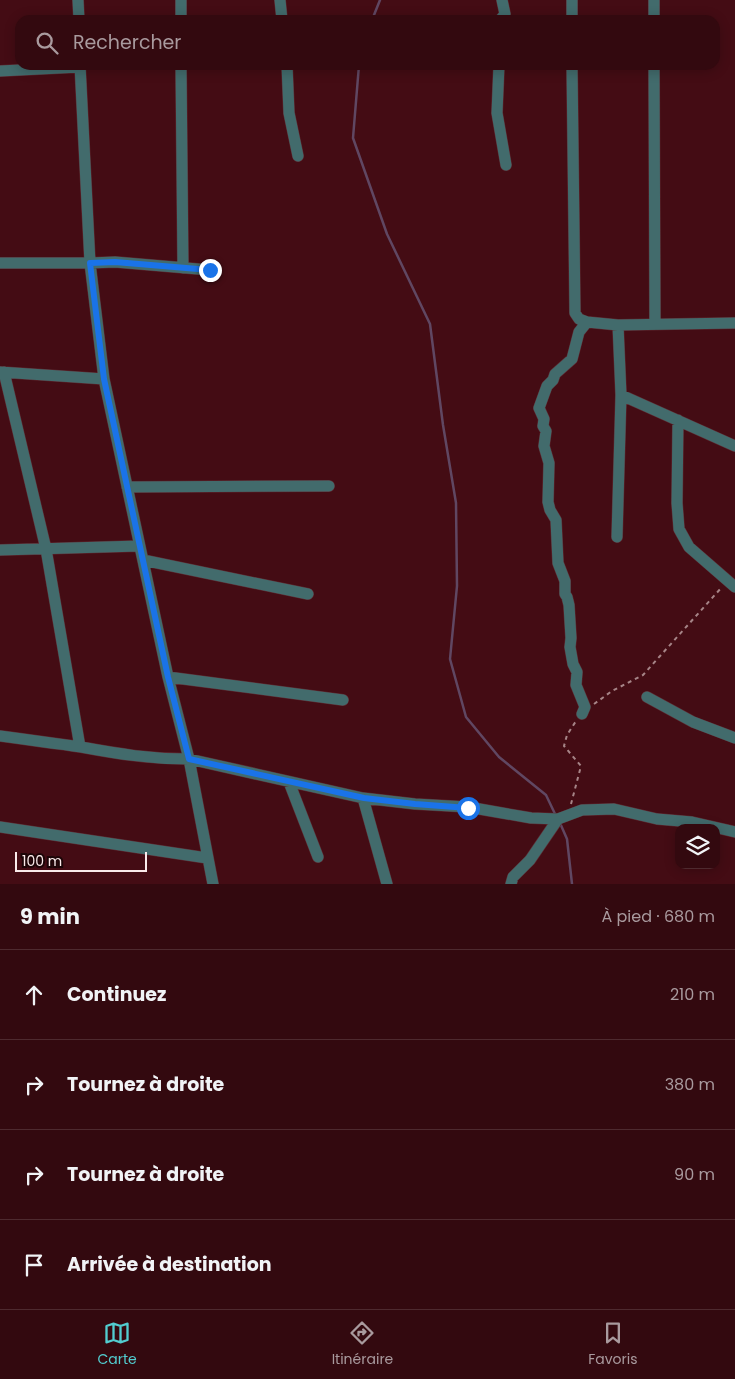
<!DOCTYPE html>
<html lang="fr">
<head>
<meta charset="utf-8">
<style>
  :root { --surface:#33090f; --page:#3e171d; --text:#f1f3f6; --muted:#a99a9e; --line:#4e2a2f; --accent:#52cdd0 }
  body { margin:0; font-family:Poppins,sans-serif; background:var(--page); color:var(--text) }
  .controls { position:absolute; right:15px; bottom:15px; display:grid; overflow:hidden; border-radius:10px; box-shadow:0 2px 12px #0003 }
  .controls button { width:45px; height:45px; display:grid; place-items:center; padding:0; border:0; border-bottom:1px solid var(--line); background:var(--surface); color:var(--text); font:25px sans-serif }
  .scale { position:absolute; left:15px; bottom:12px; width:132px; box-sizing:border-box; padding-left:5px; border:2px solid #fbebeb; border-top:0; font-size:14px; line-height:18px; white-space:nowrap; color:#fbebeb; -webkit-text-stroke:4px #1c0507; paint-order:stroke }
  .stop { position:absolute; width:15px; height:15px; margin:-11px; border:4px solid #1a73e8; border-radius:50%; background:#fff }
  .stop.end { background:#1a73e8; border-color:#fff; box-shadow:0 1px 5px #0008 }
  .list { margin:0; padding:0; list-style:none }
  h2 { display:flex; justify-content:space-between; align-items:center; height:65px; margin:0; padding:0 20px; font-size:21px }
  h2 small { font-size:16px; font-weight:400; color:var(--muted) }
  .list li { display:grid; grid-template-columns:32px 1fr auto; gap:15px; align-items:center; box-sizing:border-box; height:90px; padding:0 20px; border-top:1px solid var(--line) }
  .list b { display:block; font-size:19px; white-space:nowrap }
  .list em { font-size:16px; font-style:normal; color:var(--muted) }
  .icon { flex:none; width:28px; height:28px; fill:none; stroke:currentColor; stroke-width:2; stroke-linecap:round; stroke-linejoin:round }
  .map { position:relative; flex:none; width:735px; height:884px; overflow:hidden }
  .search { position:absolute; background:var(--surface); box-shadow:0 2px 12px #0003; left:15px; right:15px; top:15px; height:55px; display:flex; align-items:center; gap:12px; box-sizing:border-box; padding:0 18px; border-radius:15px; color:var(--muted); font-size:19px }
  .sheet { height:425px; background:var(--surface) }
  nav { display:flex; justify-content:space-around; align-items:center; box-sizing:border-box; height:70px; border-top:1px solid var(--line); background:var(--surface); font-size:14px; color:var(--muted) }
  nav a { display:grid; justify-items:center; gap:2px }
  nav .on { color:var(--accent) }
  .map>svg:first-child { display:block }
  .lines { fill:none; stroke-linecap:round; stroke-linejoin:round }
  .stream { stroke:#604762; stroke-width:2.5 }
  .minor-casing { stroke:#5e2b32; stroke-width:12 }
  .path { stroke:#a68487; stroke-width:2; stroke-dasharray:4 4; stroke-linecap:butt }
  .minor { stroke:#426b6c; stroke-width:11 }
  .route { stroke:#1a73e8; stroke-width:6 }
</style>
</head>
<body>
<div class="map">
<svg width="735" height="884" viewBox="0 0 735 884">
  <rect width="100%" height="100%" fill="#440c14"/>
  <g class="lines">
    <path class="stream" d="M 372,20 L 380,0
      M 359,65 L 353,138 L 387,234 L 430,324 L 443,425 L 456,503 L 457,586 L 450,659 L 466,717 L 499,757 L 546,795 L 556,816
      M 560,823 L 567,839 L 572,884"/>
    <g class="minor-casing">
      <path id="minor" d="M 78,0 L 79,20
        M 181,0 L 181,20
        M 280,0 L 282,20
        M 572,0 L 572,20
        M 654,0 L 654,20
        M 500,20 L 505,14 L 502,0
        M 80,65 L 90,263 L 104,379 L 168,677 L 189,759 L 213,884
        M 181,65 L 183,268
        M 287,65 L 289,113 L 298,156
        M 499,65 L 497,113 L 506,165
        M 572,65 L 575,313 L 579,319 L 587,322 L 618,325 L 735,323
        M 654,65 L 655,324
        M 0,71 L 80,67
        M 0,263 L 90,263 L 115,262 L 210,270
        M 0,372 L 104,379
        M 4,372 L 46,549 L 80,747
        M 621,395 L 735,446
        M 678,420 L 677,503 L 679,529 L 689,547 L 735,587
        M 127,487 L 329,486
        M 617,537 L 621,395 L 618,325
        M 0,550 L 139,546
        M 143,560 L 308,594
        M 168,677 L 343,700
        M 647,697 L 693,722 L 735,738
        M 582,714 L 585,707 L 576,685 L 577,672 L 573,664 L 570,647 L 571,638 L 569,605 L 567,597 L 565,594 L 565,581 L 558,563 L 556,520 L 550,510 L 548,502 L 549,463 L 544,446 L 546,431 L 543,426 L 544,419 L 539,408 L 547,386 L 553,380 L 555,374 L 572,359 L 579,332 L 587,322
        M 0,736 C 27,740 54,743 81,747 C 119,754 150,759 189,759 L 363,798 L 415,804 L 468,807 L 531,818 L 558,819 L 582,810 L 614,809 L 657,819 L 692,822 L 735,832
        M 289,782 L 318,857
        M 363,798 L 387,884
        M 0,827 L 207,858
        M 511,884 L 513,877 L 530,860 L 558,819"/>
    </g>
    <path class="path" d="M 594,704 L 612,691 L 643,675 L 722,587
      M 571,804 L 581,766 L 564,746 L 567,735 L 576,721"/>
    <use href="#minor" class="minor"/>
  </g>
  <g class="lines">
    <path class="route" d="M 210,270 L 115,262 L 90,263 L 104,379 L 168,677 L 189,759 L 364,798 L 415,804 L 468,808"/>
  </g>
</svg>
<div class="controls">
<button><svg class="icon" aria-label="layers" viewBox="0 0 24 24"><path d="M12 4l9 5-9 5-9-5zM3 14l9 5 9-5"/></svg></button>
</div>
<div class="scale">100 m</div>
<div class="stop" style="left:468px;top:808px"></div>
<div class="stop end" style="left:210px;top:270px"></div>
<div class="search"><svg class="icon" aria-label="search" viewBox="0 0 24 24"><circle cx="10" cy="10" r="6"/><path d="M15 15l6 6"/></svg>Rechercher</div>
</div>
<section class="sheet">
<h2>9 min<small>À pied · 680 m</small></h2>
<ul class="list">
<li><svg class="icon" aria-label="ahead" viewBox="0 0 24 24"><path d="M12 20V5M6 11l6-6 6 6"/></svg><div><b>Continuez</b></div><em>210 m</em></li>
<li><svg class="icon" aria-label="right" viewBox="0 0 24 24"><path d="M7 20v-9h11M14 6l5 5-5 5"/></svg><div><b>Tournez à droite</b></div><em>380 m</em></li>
<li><svg class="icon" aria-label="right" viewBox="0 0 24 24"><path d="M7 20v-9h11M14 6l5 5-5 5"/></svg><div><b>Tournez à droite</b></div><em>90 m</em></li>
<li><svg class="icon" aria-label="arrive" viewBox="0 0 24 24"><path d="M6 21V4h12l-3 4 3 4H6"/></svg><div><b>Arrivée à destination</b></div></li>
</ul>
</section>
<nav>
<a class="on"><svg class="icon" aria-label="map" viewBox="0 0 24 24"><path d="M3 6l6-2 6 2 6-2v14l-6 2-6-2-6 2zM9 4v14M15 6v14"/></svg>Carte</a>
<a><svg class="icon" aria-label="directions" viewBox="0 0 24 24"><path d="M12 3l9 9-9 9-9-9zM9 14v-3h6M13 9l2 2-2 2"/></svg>Itinéraire</a>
<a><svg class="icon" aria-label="saved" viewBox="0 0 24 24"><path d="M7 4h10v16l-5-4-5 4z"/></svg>Favoris</a>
</nav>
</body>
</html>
